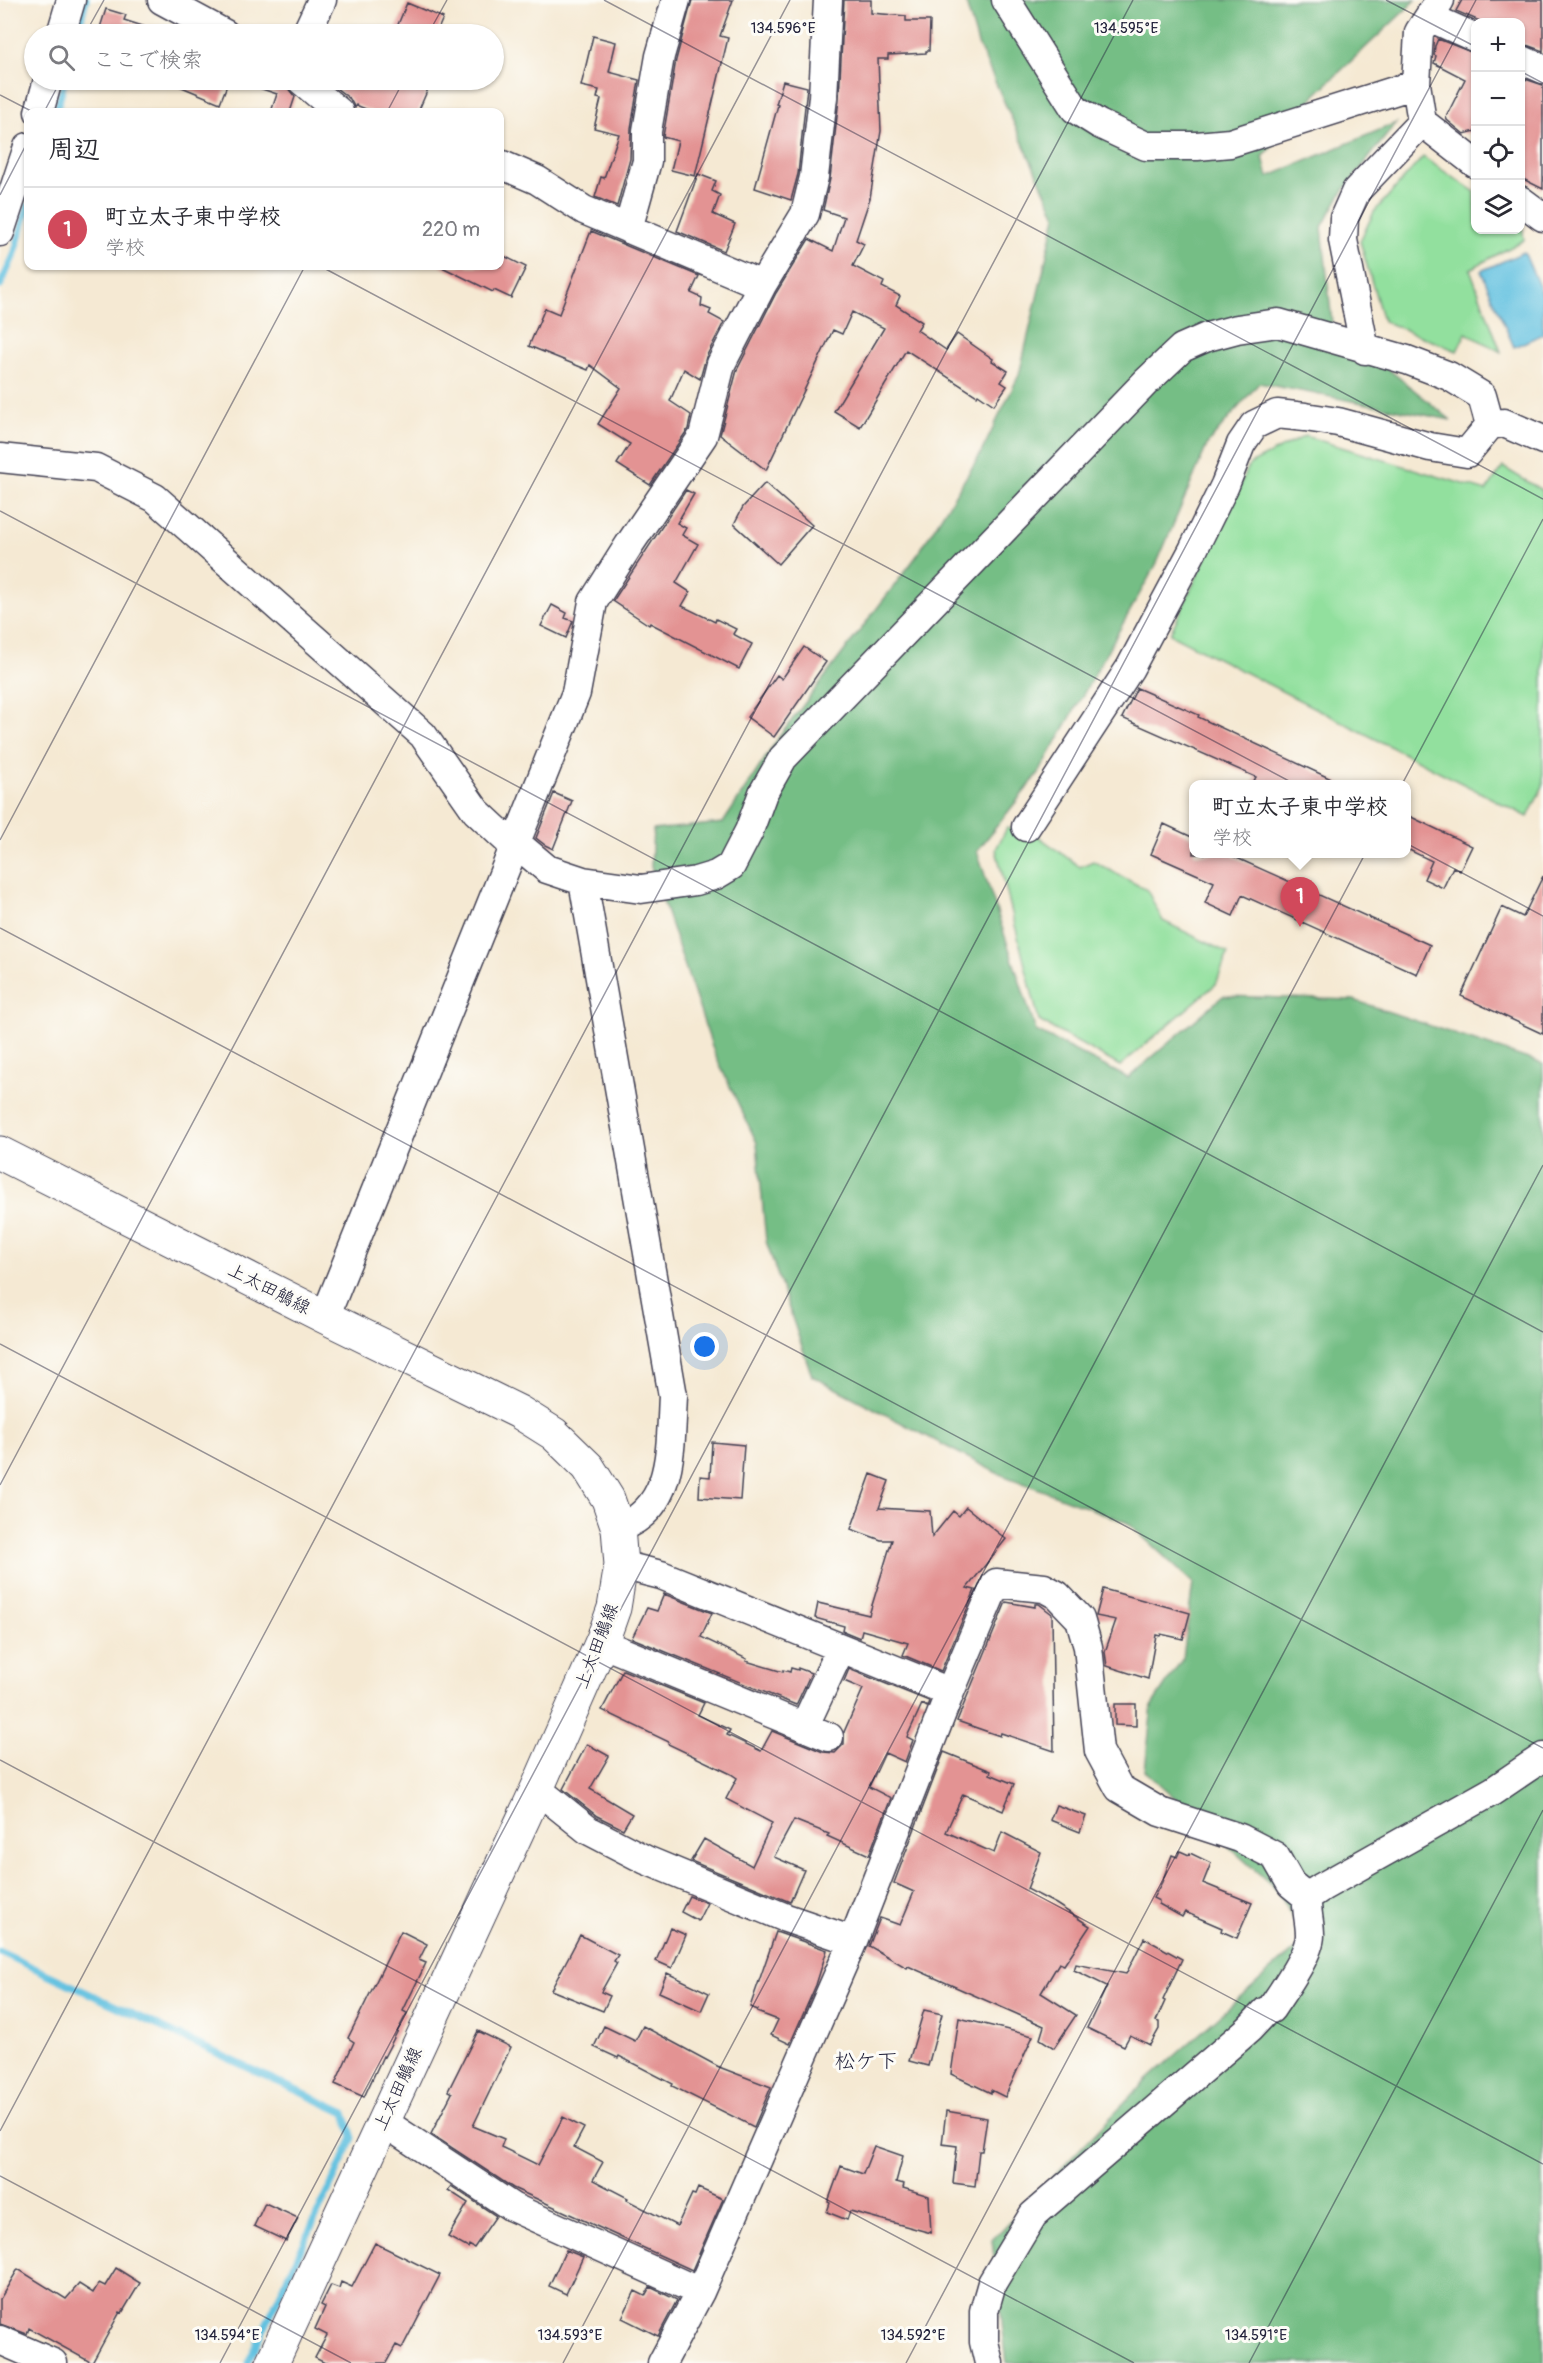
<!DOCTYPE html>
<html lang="ja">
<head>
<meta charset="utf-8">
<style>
  :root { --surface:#fff; --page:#f7f7f7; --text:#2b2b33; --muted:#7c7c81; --line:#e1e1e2; --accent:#d1495b }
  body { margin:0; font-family:Pangolin,"Klee One",sans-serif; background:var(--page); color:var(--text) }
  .controls { position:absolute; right:18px; top:18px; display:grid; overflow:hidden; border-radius:12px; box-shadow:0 2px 4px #0004 }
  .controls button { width:54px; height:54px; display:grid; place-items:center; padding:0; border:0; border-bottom:2px solid var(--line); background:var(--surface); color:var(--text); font:30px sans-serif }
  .you { position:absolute; left:705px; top:1347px; width:21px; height:21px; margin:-15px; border:4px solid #fff; border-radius:50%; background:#1a73e8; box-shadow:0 0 0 9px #1a73e833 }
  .badge { display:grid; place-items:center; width:39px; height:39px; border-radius:50%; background:var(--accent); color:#fff; font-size:20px; font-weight:700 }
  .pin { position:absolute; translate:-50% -50px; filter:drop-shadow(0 2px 3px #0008) }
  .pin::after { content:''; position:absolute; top:32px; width:21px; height:18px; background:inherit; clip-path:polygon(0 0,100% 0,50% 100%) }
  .popup { position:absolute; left:1189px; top:780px; width:222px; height:78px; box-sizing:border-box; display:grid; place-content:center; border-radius:12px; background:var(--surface); filter:drop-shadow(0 2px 4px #0005); font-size:20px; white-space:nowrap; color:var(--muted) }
  .popup b { font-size:22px; color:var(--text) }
  .popup::after { content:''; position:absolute; left:50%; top:100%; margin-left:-12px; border:12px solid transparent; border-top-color:var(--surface) }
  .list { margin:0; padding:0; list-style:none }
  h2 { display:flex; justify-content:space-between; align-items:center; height:78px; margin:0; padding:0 24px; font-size:26px }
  h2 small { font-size:20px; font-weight:400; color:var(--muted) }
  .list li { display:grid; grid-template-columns:39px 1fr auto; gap:18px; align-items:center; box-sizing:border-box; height:84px; padding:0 24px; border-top:2px solid var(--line) }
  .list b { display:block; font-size:22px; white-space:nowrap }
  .list p { margin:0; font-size:20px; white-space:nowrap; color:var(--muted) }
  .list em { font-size:20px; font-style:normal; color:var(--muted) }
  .icon { flex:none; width:33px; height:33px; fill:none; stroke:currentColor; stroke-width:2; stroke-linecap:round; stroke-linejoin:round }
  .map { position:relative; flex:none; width:1543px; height:2363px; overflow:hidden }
  .search { position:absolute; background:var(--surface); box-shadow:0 2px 4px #0004; left:24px; top:24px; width:480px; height:66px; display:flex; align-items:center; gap:15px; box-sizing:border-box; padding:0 21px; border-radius:33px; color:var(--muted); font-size:22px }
  .panel { position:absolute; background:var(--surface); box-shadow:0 2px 4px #0004; left:24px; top:108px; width:480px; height:162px; border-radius:12px }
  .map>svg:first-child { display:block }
  .green { fill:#92e09e; stroke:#5a816c; stroke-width:1.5 }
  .forest { fill:#75be85; stroke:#4c7060; stroke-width:1.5 }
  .water { fill:#62c1e0; stroke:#42728e; stroke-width:1.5 }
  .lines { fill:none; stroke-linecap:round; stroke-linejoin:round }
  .stream { stroke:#62c1e0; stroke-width:7 }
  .building { fill:#e39393 }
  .minor-casing { stroke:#424052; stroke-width:31 }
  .major-casing { stroke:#424052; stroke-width:35 }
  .minor { stroke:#fff; stroke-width:28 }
  .major { stroke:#fff; stroke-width:33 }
  .ticks { fill:none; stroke:#22223b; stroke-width:1.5; stroke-opacity:0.45 }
  .labels { text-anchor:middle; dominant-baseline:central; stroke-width:6; stroke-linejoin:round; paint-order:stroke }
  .street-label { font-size:18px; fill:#22223b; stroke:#fdfcf7 }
  .quarter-label { font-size:21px; fill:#22223b; stroke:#fdfcf7 }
  .ticks-label { font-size:15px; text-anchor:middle; fill:#22223b; stroke:#fdfcf7; stroke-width:6; stroke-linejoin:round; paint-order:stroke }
</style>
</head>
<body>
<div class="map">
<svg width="1543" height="2363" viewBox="0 0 1543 2363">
  <rect width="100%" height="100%" fill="#fdfcf7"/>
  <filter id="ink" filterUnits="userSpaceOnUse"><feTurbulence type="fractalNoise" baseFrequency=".0167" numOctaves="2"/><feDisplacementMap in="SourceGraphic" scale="12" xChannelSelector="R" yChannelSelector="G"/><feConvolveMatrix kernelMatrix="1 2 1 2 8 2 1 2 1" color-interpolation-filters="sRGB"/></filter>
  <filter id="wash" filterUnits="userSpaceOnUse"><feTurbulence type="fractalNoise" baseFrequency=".008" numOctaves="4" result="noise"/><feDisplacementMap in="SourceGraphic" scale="24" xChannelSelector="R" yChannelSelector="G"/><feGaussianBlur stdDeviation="1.35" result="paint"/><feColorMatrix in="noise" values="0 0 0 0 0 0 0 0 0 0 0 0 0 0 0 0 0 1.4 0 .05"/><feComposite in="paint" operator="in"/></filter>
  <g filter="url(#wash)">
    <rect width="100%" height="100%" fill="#f5e9d3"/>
    <path class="green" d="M 1423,157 L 1475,192 L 1476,230 L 1520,230 L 1521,223 L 1522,224 L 1524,240 L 1470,269 L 1501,352 L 1466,333 L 1457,351 L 1383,321 L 1360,241 L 1374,212 Z
      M 1305,436 L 1486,491 L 1503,467 L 1543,491 L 1543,786 L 1528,817 L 1170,634 L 1250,464 Z
      M 1007,828 L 1035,834 L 1080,867 L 1093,861 L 1147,890 L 1163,921 L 1228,953 L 1216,984 L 1120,1066 L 1039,1021 L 996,849 Z"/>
    <path class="forest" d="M 965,0 L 1416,0 L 1314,96 L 1263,157 L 1268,177 L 1396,123 L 1341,194 L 1322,227 L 1332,323 L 1451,420 L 1259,383 L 1208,443 L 1157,563 L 1039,773 L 977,851 L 1036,1031 L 1128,1078 L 1223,996 L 1354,1000 L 1543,1064 L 1543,2363 L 1007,2363 L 992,2240 L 1142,2085 L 1305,1940 L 1276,1889 L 1145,1771 L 1152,1705 L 1183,1658 L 1193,1583 L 1128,1523 L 997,1473 L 812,1376 L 766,1241 L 757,1143 L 715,1055 L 651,866 L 653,830 L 723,823 L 779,737 L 916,557 L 980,455 L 1019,375 L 1056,216 L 978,44 Z"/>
    <path class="water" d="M 1524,252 L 1543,295 L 1543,334 L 1514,347 L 1481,271 Z"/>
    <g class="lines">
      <path class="stream" d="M 77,34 L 86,0
        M 56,112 L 65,80
        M 0,286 L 14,255 L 28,206
        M 0,1952 L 345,2113 L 353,2138 L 248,2363"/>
    </g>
    <g id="blocks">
      <path class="building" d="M 692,0 L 733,0 L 720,36 L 728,38 L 695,176 L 671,170 L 678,141 L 663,137 L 676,60 Z
        M 844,0 L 871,0 L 871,13 L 906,16 L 906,21 L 930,21 L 929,51 L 926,51 L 926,53 L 888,55 L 888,59 L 878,59 L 881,131 L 870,198 L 856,240 L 864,244 L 853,266 L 884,282 L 882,287 L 900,296 L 896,305 L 922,322 L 917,330 L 946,350 L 957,334 L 993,359 L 992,361 L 1008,371 L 1001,382 L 1007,386 L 994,405 L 978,394 L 977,396 L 906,350 L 860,427 L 834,411 L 884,328 L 852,312 L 842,334 L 833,330 L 766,470 L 720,435 L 737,370 L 776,293 L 809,239 L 833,251 L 844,217 L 823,210 L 830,179 L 839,99 Z
        M 1462,0 L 1543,0 L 1543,51 L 1521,43 L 1521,22 L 1482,22 L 1456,11 Z
        M 407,3 L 443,18 L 436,34 L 394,34 Z
        M 106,9 L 126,15 L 124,20 L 158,31 L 157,34 L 98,34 Z
        M 593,36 L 616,42 L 609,72 L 639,80 L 631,128 L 630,159 L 617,206 L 595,197 L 601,177 L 604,178 L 619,134 L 594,128 L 601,99 L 597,98 L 599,90 L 581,86 Z
        M 1438,39 L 1476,54 L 1476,131 L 1464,134 L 1447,120 L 1446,117 L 1465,79 L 1434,63 L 1436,56 L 1434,55 L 1435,46 Z
        M 1525,79 L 1543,85 L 1543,189 L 1521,178 L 1521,89 Z
        M 165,80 L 229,80 L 220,103 Z
        M 244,80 L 285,80 L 286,86 L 295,97 L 290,112 L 271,112 L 277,94 L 244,83 Z
        M 326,80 L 407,80 L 428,89 L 418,112 L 373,112 L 356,105 L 355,108 L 350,99 Z
        M 783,81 L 807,87 L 798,174 L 791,200 L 755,188 L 778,105 L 776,104 Z
        M 698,174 L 716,181 L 712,191 L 720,195 L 713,214 L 735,224 L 724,251 L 677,231 Z
        M 591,231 L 699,276 L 691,293 L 702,298 L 701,306 L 711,310 L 709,314 L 724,322 L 706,357 L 700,379 L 684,369 L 670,401 L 691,415 L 688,429 L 650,485 L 617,464 L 630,444 L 598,424 L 621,388 L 590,365 L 588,370 L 529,346 L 545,308 L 559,314 Z
        M 500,254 L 526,267 L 511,298 L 494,290 L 493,292 L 440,266 L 500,266 Z
        M 765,483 L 812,525 L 778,564 L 734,524 L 743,507 Z
        M 686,490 L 694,494 L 677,523 L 686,528 L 682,535 L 698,544 L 676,583 L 690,592 L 682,606 L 715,622 L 716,619 L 736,629 L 733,634 L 752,644 L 739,669 L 650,623 L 649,625 L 613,601 Z
        M 552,605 L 567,613 L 565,618 L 573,621 L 566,638 L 541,626 Z
        M 804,647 L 826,662 L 774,737 L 747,717 L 777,675 L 782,679 Z
        M 1137,688 L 1199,715 L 1198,717 L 1342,784 L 1252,784 L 1256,777 L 1122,718 Z
        M 554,793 L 572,801 L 553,849 L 545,845 L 536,838 Z
        M 1407,815 L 1472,846 L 1460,871 L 1453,867 L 1443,888 L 1424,879 L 1432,861 L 1407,849 Z
        M 1164,824 L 1194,838 L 1194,854 L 1228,854 L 1430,945 L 1417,974 L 1242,895 L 1233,916 L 1205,903 L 1214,882 L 1151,854 Z
        M 1543,876 L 1543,1034 L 1461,996 L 1502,907 L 1523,917 Z
        M 712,1442 L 744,1445 L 740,1500 L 699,1497 L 700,1476 L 710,1477 Z
        M 871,1474 L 889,1481 L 879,1508 L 930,1511 L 932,1537 L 953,1511 L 959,1516 L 966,1507 L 1006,1539 L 967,1588 L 975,1590 L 941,1671 L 903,1655 L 908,1643 L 862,1630 L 860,1638 L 843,1631 L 844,1626 L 815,1618 L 818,1603 L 869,1615 L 892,1540 L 881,1540 L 851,1529 Z
        M 1103,1589 L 1190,1613 L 1183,1639 L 1161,1634 L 1160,1636 L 1156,1635 L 1148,1679 L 1107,1666 L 1105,1652 L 1116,1620 L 1096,1616 Z
        M 664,1594 L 712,1613 L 701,1637 L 747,1659 L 746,1661 L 783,1672 L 783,1670 L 790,1672 L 791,1668 L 798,1670 L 798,1668 L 811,1673 L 796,1705 L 632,1638 L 647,1608 L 657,1611 Z
        M 1006,1602 L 1035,1607 L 1035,1604 L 1039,1604 L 1052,1614 L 1054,1751 L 1001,1733 L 1000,1736 L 957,1721 Z
        M 849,1669 L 929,1701 L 927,1707 L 922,1704 L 907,1737 L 913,1740 L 905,1762 L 885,1753 L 869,1787 L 891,1798 L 869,1855 L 827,1836 L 829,1834 L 794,1820 L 774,1857 L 804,1870 L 790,1902 L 691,1861 L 704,1839 L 752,1866 L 772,1823 L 726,1799 L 737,1778 L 731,1774 L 668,1744 L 669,1742 L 602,1710 L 623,1670 L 704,1703 L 698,1715 L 730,1730 L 727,1735 L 761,1751 L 772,1731 L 823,1752 L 835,1753 L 844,1744 L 844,1732 L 863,1689 L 844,1681 Z
        M 1115,1704 L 1136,1704 L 1136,1726 L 1115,1725 Z
        M 587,1744 L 609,1756 L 590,1789 L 632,1814 L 623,1829 L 597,1816 L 563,1789 Z
        M 944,1752 L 991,1771 L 990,1774 L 1014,1784 L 1003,1811 L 963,1794 L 946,1832 L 994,1853 L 1002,1832 L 1041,1852 L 1027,1889 L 1056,1904 L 1090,1926 L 1064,1965 L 1059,1963 L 1041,1993 L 1076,2015 L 1054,2048 L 1040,2039 L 1044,2026 L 908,1966 L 907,1968 L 869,1946 L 880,1918 L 900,1925 L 914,1892 L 894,1883 Z
        M 1056,1805 L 1086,1816 L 1080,1832 L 1050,1820 Z
        M 1180,1851 L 1189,1855 L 1190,1853 L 1211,1863 L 1203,1883 L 1252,1903 L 1237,1938 L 1221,1931 L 1222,1928 L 1185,1912 L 1182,1917 L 1159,1904 L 1159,1901 L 1153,1898 L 1162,1882 L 1172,1855 L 1177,1857 Z
        M 689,1896 L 707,1903 L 698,1921 L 681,1912 Z
        M 670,1928 L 686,1935 L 672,1968 L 656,1961 Z
        M 401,1931 L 427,1944 L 419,1960 L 426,1963 L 403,2011 L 407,2013 L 384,2057 L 383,2056 L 364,2097 L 335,2084 L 354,2042 L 348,2038 Z
        M 776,1932 L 827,1950 L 816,1985 L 790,2044 L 771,2035 L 778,2020 L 757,2012 L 758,2010 L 750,2007 Z
        M 580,1935 L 618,1955 L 614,1961 L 617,1963 L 601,1992 L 610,1996 L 603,2011 L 551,1990 Z
        M 1144,1938 L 1182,1959 L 1163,2000 L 1165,2001 L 1156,2021 L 1159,2022 L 1159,2029 L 1150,2045 L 1130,2035 L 1124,2046 L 1087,2028 L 1107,1986 L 1074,1970 L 1076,1964 L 1126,1974 Z
        M 667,1973 L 709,1993 L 701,2011 L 659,1992 Z
        M 924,2010 L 942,2014 L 928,2066 L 909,2061 Z
        M 959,2018 L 1033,2036 L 1005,2097 L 991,2090 L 991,2093 L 951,2074 Z
        M 604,2026 L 635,2041 L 643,2026 L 719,2067 L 771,2087 L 754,2127 L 672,2086 L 673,2084 L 619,2056 L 618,2058 L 594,2047 Z
        M 478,2031 L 511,2047 L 473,2126 L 504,2139 L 501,2147 L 538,2165 L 563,2117 L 584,2128 L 574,2147 L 603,2162 L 593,2180 L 628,2198 L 627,2200 L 677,2226 L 692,2194 L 695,2195 L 698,2188 L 723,2199 L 692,2270 L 513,2188 L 431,2134 L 452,2093 L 448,2091 Z
        M 946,2111 L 987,2118 L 982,2151 L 979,2151 L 975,2186 L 953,2183 L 957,2146 L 942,2144 Z
        M 874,2146 L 903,2156 L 896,2182 L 904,2184 L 903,2188 L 929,2196 L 931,2233 L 850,2211 L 847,2220 L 827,2212 L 830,2203 L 828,2202 L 841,2166 L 863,2174 Z
        M 451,2186 L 496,2216 L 474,2248 L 469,2245 L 468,2248 L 448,2237 L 468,2203 L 448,2190 Z
        M 265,2203 L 298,2218 L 286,2241 L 254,2226 Z
        M 375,2243 L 440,2275 L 402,2348 L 396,2345 L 386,2363 L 325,2363 L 315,2358 L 327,2335 L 315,2329 L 325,2307 L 321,2305 L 331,2285 L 339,2288 L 341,2282 L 352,2287 Z
        M 566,2250 L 583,2257 L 566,2294 L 549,2286 Z
        M 116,2268 L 140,2283 L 122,2313 L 120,2312 L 92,2363 L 29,2328 L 27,2334 L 0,2324 L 0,2299 L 18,2269 L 66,2299 L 79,2284 L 93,2293 L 99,2283 L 105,2286 Z
        M 650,2287 L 677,2300 L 658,2336 L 622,2318 L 635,2291 L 645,2296 Z"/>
    </g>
  </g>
  <g filter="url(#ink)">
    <use href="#blocks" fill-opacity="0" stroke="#424052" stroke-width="1.5"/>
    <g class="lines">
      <g class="minor-casing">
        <path id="minor" d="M 162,0 L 225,34
          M 1006,0 L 1075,109 L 1099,124 L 1146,146 L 1197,146 L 1230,143 L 1416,84
          M 1440,0 L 1419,32 L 1416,84 L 1422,122 L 1476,164
          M 1429,17 L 1476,38
          M 61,34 L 71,0
          M 306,34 L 322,0
          M 1520,59 L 1543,69
          M 301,80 L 339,112
          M 39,112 L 48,80
          M 500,164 L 537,180 L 584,210 L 762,285
          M 1520,200 L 1543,217
          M 628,229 L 647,161 L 647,131 L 660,56 L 676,0
          M 0,232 L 28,147
          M 1365,350 L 1343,240 L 1344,218 L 1356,191 L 1422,122
          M 1490,425 L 1504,423 L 1543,440
          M 0,458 L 96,468 L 155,498 L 423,735 L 476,811 L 506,839 L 516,843 L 547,869 L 583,881 L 641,889 L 696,881 L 716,875 L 731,866 L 749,831 L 763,793 L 783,758 L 1146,382 L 1182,348 L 1207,337 L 1237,329 L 1278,323 L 1407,360 L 1449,376 L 1482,396 L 1490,425 L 1467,453 L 1430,447 L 1338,422 L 1305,417 L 1277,414 L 1254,425 L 1241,444 L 1225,485 L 1193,550 L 1130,668 L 1026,827
          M 583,881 L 673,1396 C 670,1446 675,1509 618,1528
          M 325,1317 L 576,693 L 593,602 L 629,545 L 703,436 L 721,364 L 762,285 L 805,214 L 814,177 L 823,97 L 828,0
          M 621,1565 L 661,1575 L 950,1692
          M 601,1643 L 829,1737
          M 804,1727 L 841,1648
          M 537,1789 L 588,1830 L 646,1860 L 786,1918 L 853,1941
          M 1307,1897 L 1322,1887 L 1493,1791 L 1543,1757
          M 382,2121 L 512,2207 L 700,2292
          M 0,2340 L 53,2363
          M 662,2363 L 700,2292 L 853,1941 L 950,1692 L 996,1583 L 1044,1588 L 1057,1595 L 1080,1619 L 1088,1647 L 1099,1751 L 1119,1788 L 1160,1812 L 1240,1838 L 1275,1856 L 1291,1884 L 1307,1897
          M 989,2363 L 984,2342 L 984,2311 L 992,2283 L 1033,2215 L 1249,2029 L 1266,2011 L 1271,2009 C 1282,1992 1310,1954 1310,1935 C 1310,1922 1306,1910 1307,1897"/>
      </g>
      <g class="major-casing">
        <path id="major" d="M 0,1153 L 325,1317 L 519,1412 L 554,1434 L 588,1467 L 608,1499 L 618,1528 L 621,1565 L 614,1608 L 603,1639 L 537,1789 L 272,2363"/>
      </g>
      <use href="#minor" class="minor"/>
      <use href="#major" class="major"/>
    </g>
  </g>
  <path class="ticks" d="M 604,0 L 1543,499M 1386,0 L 1476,47M 85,34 L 104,0M 428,34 L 447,0M 1520,71 L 1543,83M 0,95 L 33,112M 44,112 L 61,80M 387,112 L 404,80M 0,195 L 28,141M 320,266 L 1543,916M 0,511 L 1543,1332M 0,840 L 305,266M 0,928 L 1543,1748M 0,1344 L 1543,2164M 0,1485 L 790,0M 0,1760 L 1134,2363M 0,2131 L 1133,0M 0,2176 L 351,2363M 220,2363 L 1476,0M 563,2363 L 1543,519M 906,2363 L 1543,1165M 1249,2363 L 1543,1810"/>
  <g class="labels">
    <g class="street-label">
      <text transform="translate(269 1289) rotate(27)">上太田鵤線</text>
      <text transform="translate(597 1646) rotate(-69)">上太田鵤線</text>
      <text transform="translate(398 2089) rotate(-65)">上太田鵤線</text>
    </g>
    <g class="quarter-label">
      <text x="866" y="2061">松ケ下</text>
    </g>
  </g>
  <g class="ticks-label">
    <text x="783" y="33">134.596°E</text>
    <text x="1126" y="33">134.595°E</text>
    <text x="227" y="2340">134.594°E</text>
    <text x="570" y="2340">134.593°E</text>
    <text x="913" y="2340">134.592°E</text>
    <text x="1256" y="2340">134.591°E</text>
  </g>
</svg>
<div class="controls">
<button>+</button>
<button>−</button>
<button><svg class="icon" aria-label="locate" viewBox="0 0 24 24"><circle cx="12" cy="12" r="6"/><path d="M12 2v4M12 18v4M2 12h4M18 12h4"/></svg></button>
<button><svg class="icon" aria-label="layers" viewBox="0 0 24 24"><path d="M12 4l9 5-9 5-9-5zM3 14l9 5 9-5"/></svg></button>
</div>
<div class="you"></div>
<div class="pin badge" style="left:1300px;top:927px">1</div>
<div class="popup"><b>町立太子東中学校</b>学校</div>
<div class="search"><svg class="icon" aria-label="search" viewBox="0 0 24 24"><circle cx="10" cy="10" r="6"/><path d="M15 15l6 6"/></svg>ここで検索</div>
<section class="panel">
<h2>周辺<small></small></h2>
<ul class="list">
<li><span class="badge">1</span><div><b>町立太子東中学校</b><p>学校</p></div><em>220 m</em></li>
</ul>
</section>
</div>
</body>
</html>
